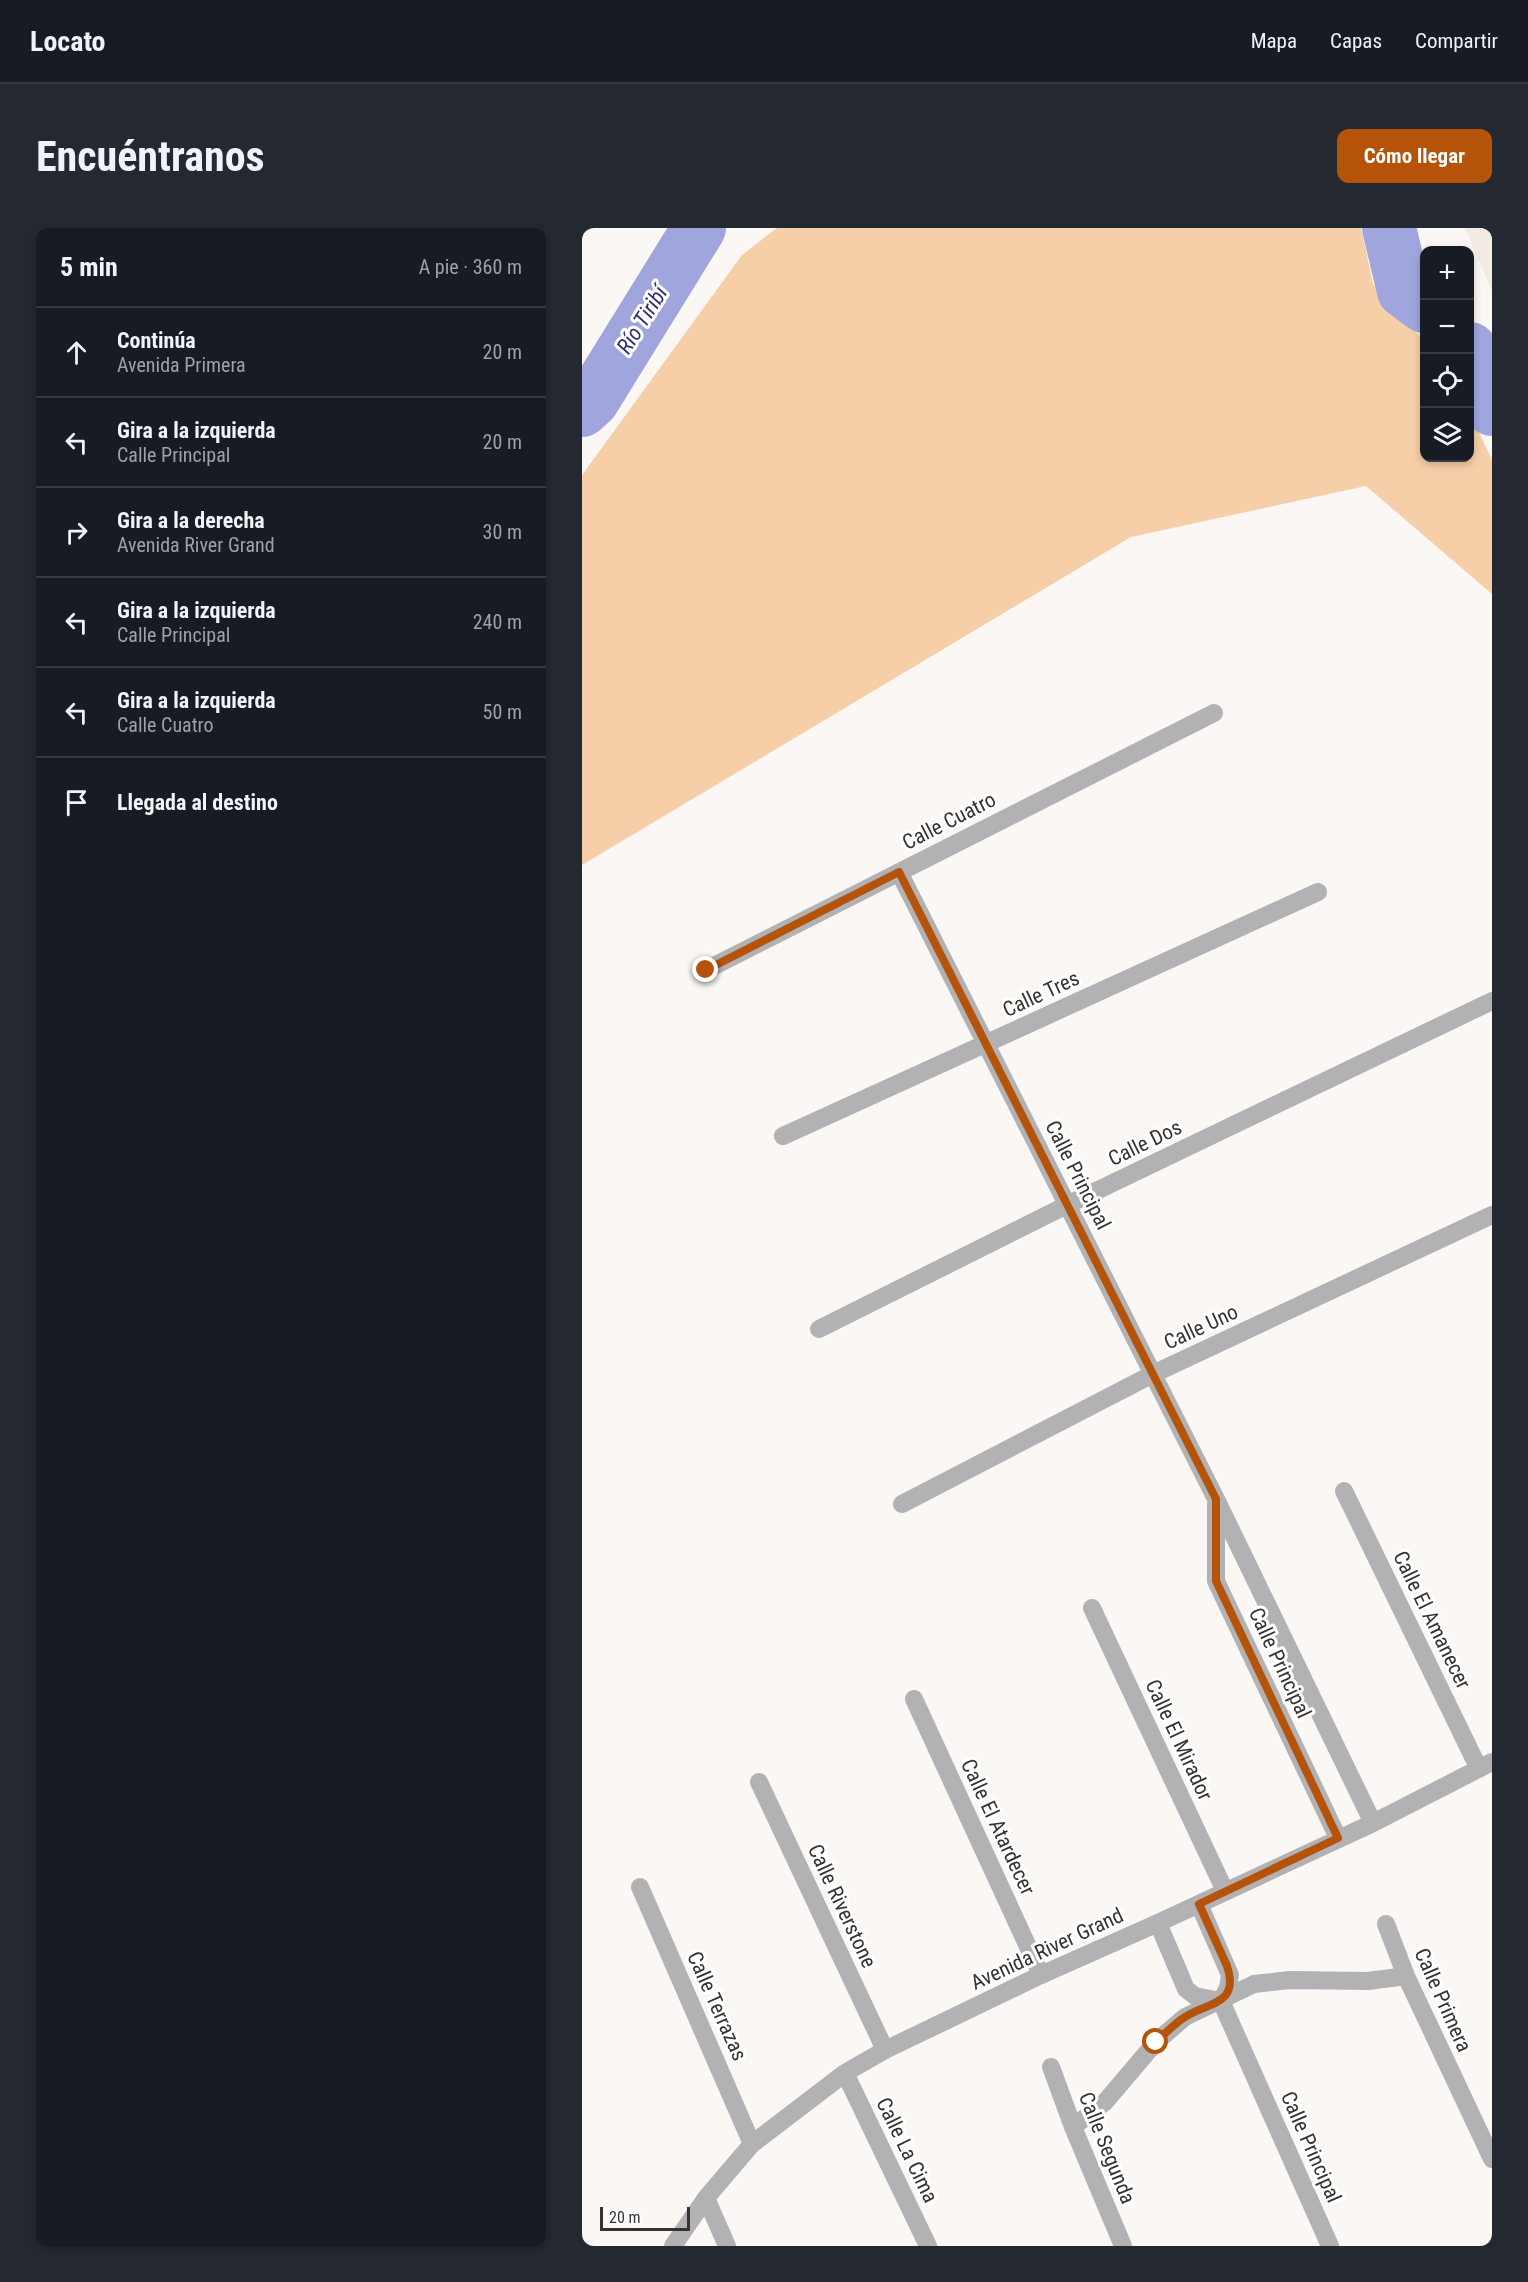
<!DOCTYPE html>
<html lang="es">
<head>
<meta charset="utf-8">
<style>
  :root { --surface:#171b24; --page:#242831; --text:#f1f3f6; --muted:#9ea1a6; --line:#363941; --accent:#b45309 }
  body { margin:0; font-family:"Roboto Condensed",sans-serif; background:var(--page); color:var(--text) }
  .controls { position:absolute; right:18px; top:18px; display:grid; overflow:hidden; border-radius:12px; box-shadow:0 3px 9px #0003 }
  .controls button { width:54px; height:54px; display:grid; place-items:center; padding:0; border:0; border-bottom:2px solid var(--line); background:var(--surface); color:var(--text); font:30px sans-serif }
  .scale { position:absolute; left:18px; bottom:15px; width:90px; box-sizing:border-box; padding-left:6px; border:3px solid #353332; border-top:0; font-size:16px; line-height:21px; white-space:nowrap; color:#353332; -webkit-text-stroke:4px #fff; paint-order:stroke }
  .stop { position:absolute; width:18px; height:18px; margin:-14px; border:4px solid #b45309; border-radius:50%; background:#fff }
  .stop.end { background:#b45309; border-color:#fff; box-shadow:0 2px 6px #0008 }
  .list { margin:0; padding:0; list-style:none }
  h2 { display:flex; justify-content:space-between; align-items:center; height:78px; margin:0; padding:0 24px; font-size:26px }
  h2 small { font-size:20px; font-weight:400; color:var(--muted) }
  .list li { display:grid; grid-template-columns:39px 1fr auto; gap:18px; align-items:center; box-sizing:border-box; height:90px; padding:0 24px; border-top:2px solid var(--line) }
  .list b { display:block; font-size:22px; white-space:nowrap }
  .list p { margin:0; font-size:20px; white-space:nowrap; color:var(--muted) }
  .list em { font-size:20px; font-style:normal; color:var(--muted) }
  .icon { flex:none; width:33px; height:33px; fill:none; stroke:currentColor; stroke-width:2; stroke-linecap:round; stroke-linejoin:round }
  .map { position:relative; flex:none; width:910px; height:2018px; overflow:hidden; border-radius:12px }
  header { display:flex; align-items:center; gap:36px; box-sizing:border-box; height:84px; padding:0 30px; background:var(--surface); border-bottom:2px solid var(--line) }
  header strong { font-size:28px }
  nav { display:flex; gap:33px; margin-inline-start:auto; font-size:21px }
  .intro { display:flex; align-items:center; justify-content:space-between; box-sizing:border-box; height:144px; padding:0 36px }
  h1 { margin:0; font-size:42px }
  .button { padding:15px 27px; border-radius:12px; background:var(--accent); color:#fff; font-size:21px; font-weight:700 }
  main { display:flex; gap:36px; padding:0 36px }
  aside { flex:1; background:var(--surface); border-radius:12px; box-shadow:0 3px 9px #0003 }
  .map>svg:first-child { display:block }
  .built { fill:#f3eae1 }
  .green { fill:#f6cfa8 }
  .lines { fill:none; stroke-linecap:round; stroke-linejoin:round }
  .river { stroke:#a0a5de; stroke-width:54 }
  .minor { stroke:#b2b2b4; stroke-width:18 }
  .route { stroke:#b45309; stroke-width:8 }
  .labels { text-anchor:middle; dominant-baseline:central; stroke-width:6; stroke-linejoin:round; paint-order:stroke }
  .street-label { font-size:21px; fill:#353332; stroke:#fff }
  .water-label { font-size:22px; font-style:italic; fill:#302d70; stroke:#fff }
</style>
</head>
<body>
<header>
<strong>Locato</strong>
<nav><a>Mapa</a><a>Capas</a><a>Compartir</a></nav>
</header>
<div class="intro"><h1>Encuéntranos</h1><a class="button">Cómo llegar</a></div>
<main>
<aside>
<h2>5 min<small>A pie · 360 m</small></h2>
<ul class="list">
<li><svg class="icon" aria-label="ahead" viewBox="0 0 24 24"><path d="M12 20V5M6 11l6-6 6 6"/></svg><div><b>Continúa</b><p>Avenida Primera</p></div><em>20 m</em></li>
<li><svg class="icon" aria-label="left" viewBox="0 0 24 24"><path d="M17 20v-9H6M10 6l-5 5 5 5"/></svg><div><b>Gira a la izquierda</b><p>Calle Principal</p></div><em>20 m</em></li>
<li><svg class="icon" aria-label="right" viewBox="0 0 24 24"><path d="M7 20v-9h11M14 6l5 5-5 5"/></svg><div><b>Gira a la derecha</b><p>Avenida River Grand</p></div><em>30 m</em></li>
<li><svg class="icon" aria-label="left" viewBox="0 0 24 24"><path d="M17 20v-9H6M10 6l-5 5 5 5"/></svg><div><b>Gira a la izquierda</b><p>Calle Principal</p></div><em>240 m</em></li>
<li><svg class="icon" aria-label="left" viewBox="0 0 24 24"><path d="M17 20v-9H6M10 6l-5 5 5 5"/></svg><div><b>Gira a la izquierda</b><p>Calle Cuatro</p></div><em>50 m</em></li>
<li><svg class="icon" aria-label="arrive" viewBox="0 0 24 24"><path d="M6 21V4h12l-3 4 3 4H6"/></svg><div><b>Llegada al destino</b></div></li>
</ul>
</aside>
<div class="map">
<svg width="910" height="2018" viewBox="0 0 910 2018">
  <rect width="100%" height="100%" fill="#faf7f4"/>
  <path class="built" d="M 883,0 L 910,0 L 910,63 Z"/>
  <path class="green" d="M 195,0 L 779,0 L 791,56 L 842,113 L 842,230 L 888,230 L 888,185 L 910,232 L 910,366 L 784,258 L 549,309 L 0,637 L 0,247 L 160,27 Z"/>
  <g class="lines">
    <path class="river" d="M 807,0 L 822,63 L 842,78
      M 888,121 L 910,181
      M 0,182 L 10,173 L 117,0"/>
    <path class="minor" d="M 317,644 L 634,1271 L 791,1595
      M 124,742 L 632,485
      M 201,908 L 736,664
      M 237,1101 L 485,977 L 910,773
      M 762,1263 L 897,1541
      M 320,1276 L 571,1146 L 910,987
      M 634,1276 L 634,1353 L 756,1610
      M 510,1380 L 643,1663
      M 332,1471 L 459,1747
      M 177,1554 L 303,1822
      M 58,1659 L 170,1916
      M 617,1676 L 648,1747 L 646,1760 L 639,1773
      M 576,1695 L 604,1761 L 613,1768 L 639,1773
      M 804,1696 L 824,1748 L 910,1931
      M 639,1773 L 748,2018
      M 469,1839 L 491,1899 L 541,2018
      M 263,1845 L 346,2018
      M 491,1899 L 523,1874 L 574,1814 L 603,1789 L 672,1756 L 708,1752 L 786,1753 L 824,1748
      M 124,1970 L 145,2018
      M 91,2018 L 124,1970 L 170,1916 L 263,1845 L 303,1822 L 459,1747 L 576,1695 L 791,1595 L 910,1534"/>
  </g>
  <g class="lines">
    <path class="route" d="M 124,742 L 317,644 L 634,1271 L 634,1353 L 756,1610 L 617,1676 L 645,1738 C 658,1777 626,1774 603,1789 C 593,1795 583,1806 574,1814"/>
  </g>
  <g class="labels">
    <g class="street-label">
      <text transform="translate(367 593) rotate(-27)">Calle Cuatro</text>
      <text transform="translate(459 766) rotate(-25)">Calle Tres</text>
      <text transform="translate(563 915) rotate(-26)">Calle Dos</text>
      <text transform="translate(496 947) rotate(63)">Calle Principal</text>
      <text transform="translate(619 1099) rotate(-25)">Calle Uno</text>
      <text transform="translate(850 1392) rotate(64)">Calle El Amanecer</text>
      <text transform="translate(698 1435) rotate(65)">Calle Principal</text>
      <text transform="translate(597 1512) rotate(65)">Calle El Mirador</text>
      <text transform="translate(416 1599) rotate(65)">Calle El Atardecer</text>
      <text transform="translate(260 1678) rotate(65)">Calle Riverstone</text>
      <text transform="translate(465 1721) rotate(-25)">Avenida River Grand</text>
      <text transform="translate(861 1772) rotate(66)">Calle Primera</text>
      <text transform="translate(135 1778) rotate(66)">Calle Terrazas</text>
      <text transform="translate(729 1919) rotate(66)">Calle Principal</text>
      <text transform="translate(525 1920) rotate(68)">Calle Segunda</text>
      <text transform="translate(325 1922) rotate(64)">Calle La Cima</text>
    </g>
    <g class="water-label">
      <text transform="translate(60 92) rotate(-58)">Río Tiribí</text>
    </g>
  </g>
</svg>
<div class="controls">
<button>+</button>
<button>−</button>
<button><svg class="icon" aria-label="locate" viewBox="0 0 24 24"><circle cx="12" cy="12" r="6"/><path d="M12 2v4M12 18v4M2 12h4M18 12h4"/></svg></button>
<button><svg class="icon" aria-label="layers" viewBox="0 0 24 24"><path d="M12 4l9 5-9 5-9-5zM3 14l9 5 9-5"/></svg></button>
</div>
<div class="scale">20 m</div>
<div class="stop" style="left:574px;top:1814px"></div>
<div class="stop end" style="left:124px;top:742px"></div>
</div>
</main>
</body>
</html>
